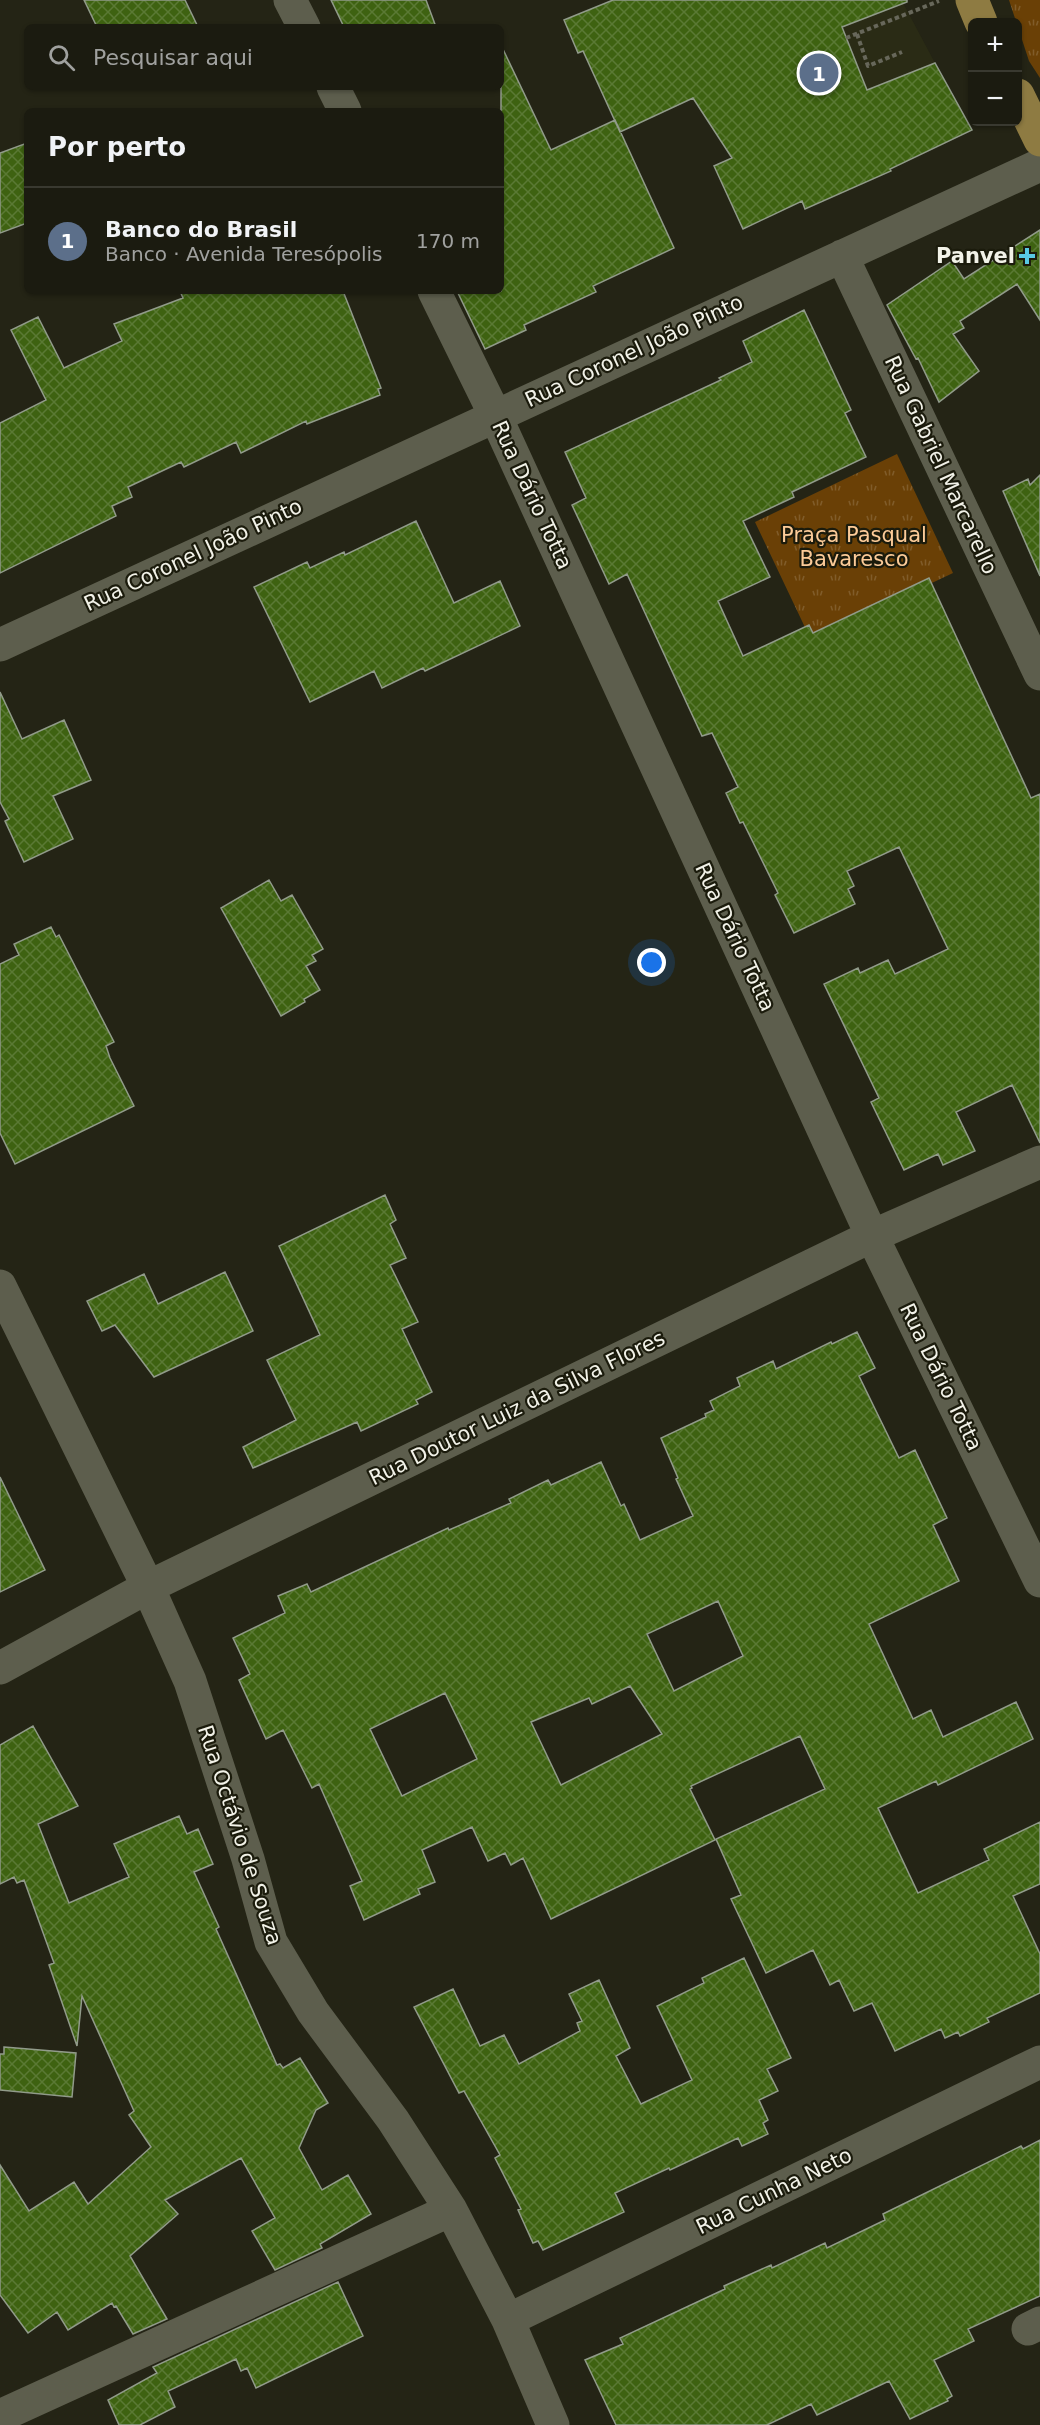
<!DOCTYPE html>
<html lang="pt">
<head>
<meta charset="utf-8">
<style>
  :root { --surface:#1b1b10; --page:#242419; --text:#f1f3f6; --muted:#a0a19f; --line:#393930; --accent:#58c9e3 }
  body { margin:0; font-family:"DejaVu Sans",sans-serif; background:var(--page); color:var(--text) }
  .controls { position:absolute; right:18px; top:18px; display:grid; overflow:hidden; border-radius:9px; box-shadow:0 2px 4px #0004 }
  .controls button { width:54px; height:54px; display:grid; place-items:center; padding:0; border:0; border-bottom:2px solid var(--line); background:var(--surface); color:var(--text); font:30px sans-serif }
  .you { position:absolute; left:652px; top:963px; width:21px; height:21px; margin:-15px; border:4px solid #fff; border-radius:50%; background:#1a73e8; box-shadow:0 0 0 9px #1a73e833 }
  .badge { display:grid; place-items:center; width:39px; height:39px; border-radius:50%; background:var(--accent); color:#fff; font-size:20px; font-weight:700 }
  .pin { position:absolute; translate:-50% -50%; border:3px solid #fff; box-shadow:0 2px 6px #0006 }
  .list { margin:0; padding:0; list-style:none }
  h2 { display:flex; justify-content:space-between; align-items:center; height:78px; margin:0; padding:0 24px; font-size:26px }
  h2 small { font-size:20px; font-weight:400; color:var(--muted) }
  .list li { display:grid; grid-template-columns:39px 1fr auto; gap:18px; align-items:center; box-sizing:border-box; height:108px; padding:0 24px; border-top:2px solid var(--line) }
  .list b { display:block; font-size:22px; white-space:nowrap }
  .list p { margin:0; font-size:20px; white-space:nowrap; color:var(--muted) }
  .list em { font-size:20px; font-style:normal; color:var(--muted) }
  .icon { flex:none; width:33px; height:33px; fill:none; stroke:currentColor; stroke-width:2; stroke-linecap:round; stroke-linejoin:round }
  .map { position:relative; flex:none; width:1040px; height:2425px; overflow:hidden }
  .search { position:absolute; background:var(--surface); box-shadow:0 2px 4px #0004; left:24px; top:24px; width:480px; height:66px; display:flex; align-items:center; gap:15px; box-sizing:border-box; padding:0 21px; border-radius:9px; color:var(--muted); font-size:22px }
  .panel { position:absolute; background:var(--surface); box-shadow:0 2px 4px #0004; left:24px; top:108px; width:480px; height:186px; border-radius:9px }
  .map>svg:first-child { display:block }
  .built { fill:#2a2b15 }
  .grass { fill:url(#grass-tufts) }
  .building { fill:url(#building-cross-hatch); stroke:#919b8a; stroke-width:1.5; fill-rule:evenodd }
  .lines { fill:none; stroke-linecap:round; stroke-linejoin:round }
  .path { stroke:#67675a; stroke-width:4; stroke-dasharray:4.5 3; stroke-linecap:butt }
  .minor { stroke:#5d5e4d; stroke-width:33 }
  .major { stroke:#8e7b42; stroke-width:33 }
  .poi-dot { fill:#58c9e3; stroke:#1b1b0c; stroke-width:2 }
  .labels { text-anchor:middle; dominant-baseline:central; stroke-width:4.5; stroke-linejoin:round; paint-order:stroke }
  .poi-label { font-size:21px; font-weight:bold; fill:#f2f2e8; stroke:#1b1b0c; text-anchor:end }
  .street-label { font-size:21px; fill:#f2f2e8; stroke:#1b1b0c }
  .park-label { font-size:21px; fill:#fccb98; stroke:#1b1b0c }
</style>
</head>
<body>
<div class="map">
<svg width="1040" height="2425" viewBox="0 0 1040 2425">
  <defs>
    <pattern id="grass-tufts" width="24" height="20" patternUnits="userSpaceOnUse" patternTransform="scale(1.5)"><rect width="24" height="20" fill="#6a4006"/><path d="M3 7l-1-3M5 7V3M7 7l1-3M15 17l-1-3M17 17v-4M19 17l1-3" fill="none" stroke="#805c2a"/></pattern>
    <pattern id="building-cross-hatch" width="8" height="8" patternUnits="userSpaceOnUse" patternTransform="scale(1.5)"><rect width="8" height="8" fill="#3e6211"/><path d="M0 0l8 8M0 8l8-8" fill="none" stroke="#5a7934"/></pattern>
  </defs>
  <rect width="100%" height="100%" fill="#242415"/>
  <path class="built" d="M 903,3 L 935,63 L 724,146 L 687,89 Z"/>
  <path class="grass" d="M 1009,0 L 1040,0 L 1040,78 L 1029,61 Z
    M 897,454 L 953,573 L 811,640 L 755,522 Z"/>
  <path class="building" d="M 84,0 L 185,0 L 198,27 L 97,27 Z
    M 331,0 L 426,0 L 436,27 L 344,27 Z
    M 613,0 L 907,0 L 907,2 L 842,27 L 867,90 L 935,63 L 972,130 L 890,169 L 891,171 L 805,209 L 802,201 L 743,229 L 714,166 L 732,158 L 693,98 L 620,132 L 583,51 L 578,53 L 564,20 Z
    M 501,45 L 551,150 L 615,120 L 674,248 L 593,286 L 596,292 L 524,325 L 526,330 L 485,349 L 457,291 L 501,291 Z
    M 27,143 L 27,223 L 0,233 L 0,153 Z
    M 1040,230 L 1040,320 L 1017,284 L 960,321 L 964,328 L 953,334 L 979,371 L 939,402 L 918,358 L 916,359 L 887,305 L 952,261 L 964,279 Z
    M 180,291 L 343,291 L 381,388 L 378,389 L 380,395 L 307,424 L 306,421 L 241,453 L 236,442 L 184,467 L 181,462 L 128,487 L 132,497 L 112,506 L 116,516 L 0,573 L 0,423 L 46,400 L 11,330 L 38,317 L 64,368 L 122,341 L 114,324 L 183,298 Z
    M 804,310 L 851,410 L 845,413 L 866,457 L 792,492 L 794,497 L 743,521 L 770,577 L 718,601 L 743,656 L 809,625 L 813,633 L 929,578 L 1031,798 L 1040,794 L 1040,1143 L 1012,1085 L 956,1112 L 975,1151 L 943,1165 L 938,1154 L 904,1170 L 871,1102 L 879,1098 L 824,984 L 858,968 L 860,973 L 888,960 L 895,974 L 948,949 L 899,847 L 847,871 L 854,886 L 848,889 L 855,904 L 794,933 L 775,895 L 778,893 L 743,822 L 740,823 L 726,793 L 738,787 L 712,733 L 702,736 L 627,574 L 609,584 L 572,505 L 586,498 L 565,452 L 721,380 L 719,378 L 752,362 L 743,341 Z
    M 1040,475 L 1040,576 L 1003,491 L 1028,479 L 1030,485 Z
    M 416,521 L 454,603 L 500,581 L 520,626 L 425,671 L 423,668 L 382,688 L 374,671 L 310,702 L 254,587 L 307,562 L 310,568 L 344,552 L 345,555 Z
    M 0,692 L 22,739 L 64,720 L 91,780 L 53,796 L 73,839 L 24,862 L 5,821 L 9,819 L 0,802 Z
    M 269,880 L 281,901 L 292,895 L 323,949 L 312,955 L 316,961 L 306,966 L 320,990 L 304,999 L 305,1002 L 281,1016 L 221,908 Z
    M 51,927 L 56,937 L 59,935 L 114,1042 L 106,1046 L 110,1058 L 134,1106 L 15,1164 L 0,1133 L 0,964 L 19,955 L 14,944 Z
    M 385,1195 L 396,1220 L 390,1224 L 406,1258 L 390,1265 L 418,1322 L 402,1329 L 432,1392 L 416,1400 L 418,1404 L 361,1431 L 357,1422 L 253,1468 L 243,1447 L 296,1420 L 267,1360 L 320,1335 L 279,1246 Z
    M 225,1272 L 253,1331 L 154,1377 L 115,1325 L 102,1331 L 87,1301 L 144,1274 L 158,1304 Z
    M 857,1332 L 875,1368 L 859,1376 L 899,1458 L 915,1450 L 947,1518 L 933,1525 L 959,1581 L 869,1624 L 913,1719 L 931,1710 L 943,1737 L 1016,1702 L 1033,1739 L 938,1785 L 936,1781 L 878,1808 L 918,1893 L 989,1860 L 984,1849 L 1040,1822 L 1040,1884 L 1013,1896 L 1040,1954 L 1040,1993 L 987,2018 L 989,2022 L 960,2036 L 958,2032 L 945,2038 L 941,2029 L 895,2051 L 872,2003 L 854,2011 L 839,1980 L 830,1985 L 813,1950 L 766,1973 L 731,1899 L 741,1895 L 716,1839 L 825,1789 L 800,1736 L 691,1786 L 692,1788 L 690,1789 L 715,1840 L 551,1919 L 523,1858 L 511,1865 L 505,1853 L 488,1861 L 472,1827 L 422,1850 L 435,1882 L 418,1889 L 420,1894 L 364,1920 L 350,1886 L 362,1881 L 319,1784 L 312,1788 L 283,1730 L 266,1739 L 239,1680 L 250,1674 L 233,1638 L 285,1613 L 278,1596 L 307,1584 L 311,1592 L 448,1528 L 449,1530 L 511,1503 L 509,1499 L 548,1480 L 551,1485 L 601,1462 L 621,1506 L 624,1504 L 640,1540 L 693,1516 L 676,1479 L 678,1478 L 661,1438 L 706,1417 L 705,1414 L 714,1410 L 710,1401 L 740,1386 L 737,1378 L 773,1361 L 776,1369 L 831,1342 L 832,1344 ZM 718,1601 L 743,1656 L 674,1691 L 647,1634 ZM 630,1686 L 662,1734 L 561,1785 L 531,1722 L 589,1698 L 592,1704 ZM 445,1693 L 477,1759 L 402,1796 L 370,1729 Z
    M 0,1477 L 45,1570 L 0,1592 Z
    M 33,1726 L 78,1806 L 38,1824 L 69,1903 L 129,1877 L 114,1844 L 179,1816 L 187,1834 L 198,1829 L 213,1864 L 194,1872 L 219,1927 L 216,1929 L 277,2065 L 280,2064 L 283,2068 L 300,2058 L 328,2103 L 316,2110 L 299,2148 L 322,2190 L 348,2175 L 371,2214 L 320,2244 L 322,2248 L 275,2270 L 252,2231 L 275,2218 L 241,2158 L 165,2200 L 178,2214 L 130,2256 L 167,2319 L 133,2334 L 116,2306 L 114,2307 L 112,2303 L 68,2330 L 57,2312 L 28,2333 L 0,2295 L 0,2165 L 29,2211 L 74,2182 L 88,2204 L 151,2147 L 129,2115 L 134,2111 L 82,1996 L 77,2046 L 49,1965 L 54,1963 L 24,1880 L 17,1883 L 14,1877 L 0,1884 L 0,1745 Z
    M 744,1958 L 791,2058 L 767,2069 L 778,2091 L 759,2100 L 768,2120 L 763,2123 L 768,2134 L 742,2146 L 738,2138 L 670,2170 L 669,2168 L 615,2193 L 624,2212 L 543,2250 L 538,2241 L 533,2243 L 518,2210 L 521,2209 L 495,2158 L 500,2155 L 464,2091 L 459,2093 L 414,2007 L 453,1989 L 480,2046 L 504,2035 L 519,2064 L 580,2031 L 577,2023 L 582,2021 L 569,1994 L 599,1980 L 630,2048 L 616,2056 L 641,2104 L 692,2080 L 657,2006 L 704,1983 L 702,1978 Z
    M 4,2047 L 76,2053 L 72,2097 L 0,2090 L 0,2054 L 4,2054 Z
    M 1040,2140 L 1040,2296 L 968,2329 L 974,2341 L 934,2360 L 952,2396 L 947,2399 L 948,2401 L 910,2419 L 889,2381 L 817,2415 L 811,2404 L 767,2425 L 616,2425 L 585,2360 L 623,2344 L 620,2338 L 725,2289 L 724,2286 L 771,2265 L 772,2268 L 825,2243 L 827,2248 L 885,2220 L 883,2214 L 1021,2146 L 1023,2149 Z
    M 338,2282 L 363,2336 L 256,2388 L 247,2368 L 241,2371 L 236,2359 L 168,2391 L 175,2407 L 140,2425 L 119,2425 L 108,2400 L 157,2373 L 153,2367 Z"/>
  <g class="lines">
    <path class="path" d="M 857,34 L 868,66 L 902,52
      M 846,38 L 939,1"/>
    <path class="minor" d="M 290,0 L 304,27
      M 333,87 L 345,111
      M 842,256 L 1040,674
      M 434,291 L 495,415 L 872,1236 L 1040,1581
      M 0,645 L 1040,165
      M 0,1286 L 148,1587 L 190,1681 L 248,1859 L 271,1942 L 313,2012 L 393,2120 L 451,2210 L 508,2320 L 553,2425
      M 0,1668 L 148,1587 L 872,1236 L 1040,1162
      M 508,2320 L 1040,2062
      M 1028,2329 L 1040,2323
      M 0,2416 L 451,2210"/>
    <path class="major" d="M 972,0 L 981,22
      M 1018,95 L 1040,140"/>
  </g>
  <path class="poi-dot" d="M1024 247h6v6h6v6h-6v6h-6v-6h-6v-6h6z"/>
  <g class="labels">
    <g class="poi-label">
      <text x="1015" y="256">Panvel</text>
    </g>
    <g class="street-label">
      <text transform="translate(634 351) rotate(-25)">Rua Coronel João Pinto</text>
      <text transform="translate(941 465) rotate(65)">Rua Gabriel Marcarello</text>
      <text transform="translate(532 495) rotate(65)">Rua Dário Totta</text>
      <text transform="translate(193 555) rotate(-25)">Rua Coronel João Pinto</text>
      <text transform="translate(735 937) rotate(65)">Rua Dário Totta</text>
      <text transform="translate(941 1377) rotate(64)">Rua Dário Totta</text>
      <text transform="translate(517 1408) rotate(-26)">Rua Doutor Luiz da Silva Flores</text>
      <text transform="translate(240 1835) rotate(72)">Rua Octávio de Souza</text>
      <text transform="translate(774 2191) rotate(-26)">Rua Cunha Neto</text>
    </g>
    <g class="park-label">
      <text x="854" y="535">Praça Pasqual<tspan x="854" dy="24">Bavaresco</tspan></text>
    </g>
  </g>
</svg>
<div class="controls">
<button>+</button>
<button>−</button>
</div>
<div class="you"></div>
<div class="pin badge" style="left:819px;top:73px;background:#5c6f8a">1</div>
<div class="search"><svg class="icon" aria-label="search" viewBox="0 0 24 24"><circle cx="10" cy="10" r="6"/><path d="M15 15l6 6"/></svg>Pesquisar aqui</div>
<section class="panel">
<h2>Por perto<small></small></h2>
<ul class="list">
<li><span class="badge" style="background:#5c6f8a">1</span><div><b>Banco do Brasil</b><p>Banco · Avenida Teresópolis</p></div><em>170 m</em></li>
</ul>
</section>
</div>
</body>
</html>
